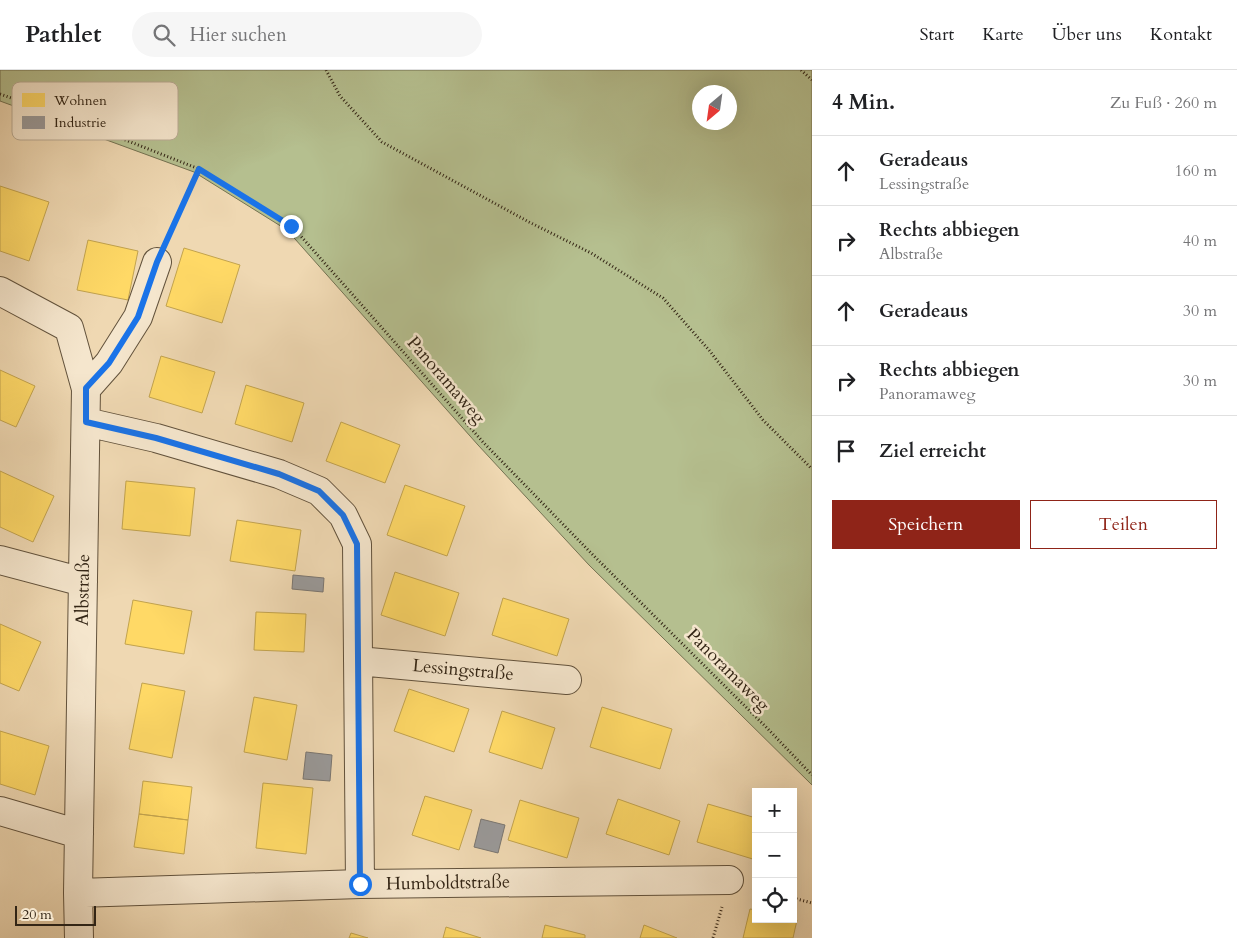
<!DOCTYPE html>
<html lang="de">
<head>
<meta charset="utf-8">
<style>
  :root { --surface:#fff; --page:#f6f6f6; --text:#202124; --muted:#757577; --line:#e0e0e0; --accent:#8f2418 }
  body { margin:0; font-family:Cardo,serif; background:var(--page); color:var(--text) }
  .controls { position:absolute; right:15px; bottom:15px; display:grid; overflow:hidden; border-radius:0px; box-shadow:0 5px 20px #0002 }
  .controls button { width:45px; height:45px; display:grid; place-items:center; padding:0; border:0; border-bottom:1px solid var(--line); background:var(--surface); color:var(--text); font:25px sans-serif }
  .compass { position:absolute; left:692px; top:15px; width:45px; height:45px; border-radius:50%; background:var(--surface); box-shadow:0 5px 20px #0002; rotate:209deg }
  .scale { position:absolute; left:15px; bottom:12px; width:81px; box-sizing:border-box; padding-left:5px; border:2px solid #332515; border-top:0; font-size:14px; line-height:18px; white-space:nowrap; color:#332515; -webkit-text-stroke:4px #f5e6cd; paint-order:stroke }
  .stop { position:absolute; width:15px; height:15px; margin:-11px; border:4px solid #1a73e8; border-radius:50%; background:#fff }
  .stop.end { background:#1a73e8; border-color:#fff; box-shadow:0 1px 5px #0008 }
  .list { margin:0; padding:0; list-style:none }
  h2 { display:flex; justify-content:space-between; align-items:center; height:65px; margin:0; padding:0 20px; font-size:21px }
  h2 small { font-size:16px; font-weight:400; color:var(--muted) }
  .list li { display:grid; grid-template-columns:32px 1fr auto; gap:15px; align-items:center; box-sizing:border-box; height:70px; padding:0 20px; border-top:1px solid var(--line) }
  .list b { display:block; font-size:19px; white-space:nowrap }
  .list p { margin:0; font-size:16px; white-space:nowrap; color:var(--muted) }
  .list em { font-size:16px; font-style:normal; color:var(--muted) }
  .actions { display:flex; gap:10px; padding:15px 20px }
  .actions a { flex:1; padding:11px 0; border:1px solid var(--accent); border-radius:0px; text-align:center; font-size:18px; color:var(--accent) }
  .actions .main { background:var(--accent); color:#fff }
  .icon { flex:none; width:28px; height:28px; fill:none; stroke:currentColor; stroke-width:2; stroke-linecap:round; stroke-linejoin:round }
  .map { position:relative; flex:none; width:812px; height:868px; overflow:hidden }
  header { display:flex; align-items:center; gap:30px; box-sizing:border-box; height:70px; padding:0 25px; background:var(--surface); border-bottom:1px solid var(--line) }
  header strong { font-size:24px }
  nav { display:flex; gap:28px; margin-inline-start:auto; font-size:18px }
  .search { width:350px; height:45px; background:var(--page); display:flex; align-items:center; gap:12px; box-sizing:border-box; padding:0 18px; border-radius:28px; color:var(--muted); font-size:19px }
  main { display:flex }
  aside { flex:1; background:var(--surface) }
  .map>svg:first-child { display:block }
  .green { fill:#b5bf8f; stroke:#747252; fill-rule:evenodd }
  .homes { fill:#ffd966; stroke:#c2a34e }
  .industry { fill:#999; stroke:#7a7671 }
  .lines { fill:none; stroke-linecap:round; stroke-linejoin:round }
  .street-casing { stroke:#62523c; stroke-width:30 }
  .path { stroke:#332515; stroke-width:3; stroke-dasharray:1 2.5; stroke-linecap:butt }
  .street { stroke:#f5e6cd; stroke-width:28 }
  .route { stroke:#1a73e8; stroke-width:6 }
  .labels { text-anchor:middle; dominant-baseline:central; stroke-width:5; stroke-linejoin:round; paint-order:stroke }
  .street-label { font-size:18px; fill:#332515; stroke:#f5e6cd }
  .key { fill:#f5e6cd; stroke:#bbac96; stroke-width:1 }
  .key-label { font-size:14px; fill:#332515 }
</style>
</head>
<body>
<header>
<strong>Pathlet</strong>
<div class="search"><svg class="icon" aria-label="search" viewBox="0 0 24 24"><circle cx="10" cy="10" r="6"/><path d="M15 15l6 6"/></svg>Hier suchen</div>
<nav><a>Start</a><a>Karte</a><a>Über uns</a><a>Kontakt</a></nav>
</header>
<main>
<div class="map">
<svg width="812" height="868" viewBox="0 0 812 868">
  <rect width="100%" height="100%" fill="#efd8b2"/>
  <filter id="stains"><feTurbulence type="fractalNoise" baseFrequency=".004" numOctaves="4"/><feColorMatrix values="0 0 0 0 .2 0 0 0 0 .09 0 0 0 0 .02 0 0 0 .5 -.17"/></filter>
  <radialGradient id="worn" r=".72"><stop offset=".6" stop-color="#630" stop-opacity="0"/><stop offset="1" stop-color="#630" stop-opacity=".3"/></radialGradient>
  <path class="green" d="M 0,0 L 812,0 L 812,715 L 589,495 L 478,375 L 287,160 L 194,102 L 0,31 ZM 700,22 L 730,22 L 730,52 L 700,52 Z"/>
  <path class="homes" d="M 0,116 L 49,132 L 29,191 L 0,181 Z
    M 88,170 L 138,181 L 128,230 L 77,220 Z
    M 184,178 L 240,195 L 222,253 L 166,236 Z
    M 161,286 L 215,302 L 202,343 L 149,327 Z
    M 0,300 L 35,316 L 16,357 L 0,350 Z
    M 246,315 L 304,333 L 292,372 L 235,354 Z
    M 341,352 L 400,375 L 385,413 L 326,391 Z
    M 0,401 L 54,426 L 33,472 L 0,457 Z
    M 126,411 L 195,418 L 190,466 L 122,459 Z
    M 405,415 L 465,436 L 447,486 L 387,465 Z
    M 237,450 L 301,460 L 295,501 L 230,491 Z
    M 395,502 L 459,523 L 445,566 L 381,545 Z
    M 503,528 L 569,549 L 557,586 L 492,565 Z
    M 133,530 L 192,541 L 184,584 L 125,574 Z
    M 256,542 L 306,544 L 304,582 L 254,580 Z
    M 0,554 L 41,572 L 19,621 L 0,613 Z
    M 142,613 L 185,621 L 172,688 L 129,679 Z
    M 409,619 L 469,639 L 454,682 L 394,661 Z
    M 254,627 L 297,635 L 287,690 L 244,682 Z
    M 602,637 L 672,659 L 660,699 L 590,677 Z
    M 502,641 L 555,658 L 542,699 L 489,682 Z
    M 0,661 L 49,676 L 35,725 L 0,714 Z
    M 143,711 L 192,717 L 188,750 L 139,744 Z
    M 263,713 L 313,718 L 306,784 L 256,778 Z
    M 425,726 L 472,740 L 459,780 L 412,765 Z
    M 618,729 L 680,751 L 669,785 L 606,764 Z
    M 520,730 L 579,748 L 567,788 L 508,770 Z
    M 708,734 L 756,748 L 756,790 L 697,772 Z
    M 139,744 L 188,750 L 184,784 L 134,777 Z
    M 750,839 L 756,840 L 756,849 L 793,849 L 797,850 L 793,868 L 743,868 Z
    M 545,855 L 585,865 L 585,868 L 542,868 Z
    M 644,855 L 677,868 L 640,868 Z
    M 446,857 L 481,868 L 443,868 Z
    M 351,863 L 368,868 L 349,868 Z"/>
  <path class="industry" d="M 293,505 L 324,508 L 323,522 L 292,519 Z
    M 306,682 L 332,685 L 330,711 L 303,709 Z
    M 481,749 L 505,755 L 498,783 L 474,777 Z"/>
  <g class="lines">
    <g class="street-casing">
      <path id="street" d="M 0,221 L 69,258 L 86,319
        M 86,352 L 156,368 L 279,404 L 319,421 L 343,445 L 357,474 L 360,814
        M 0,490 L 83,512
        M 358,591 L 567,610
        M 0,741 L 79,764
        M 78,823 L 360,814 L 729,810
        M 79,868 L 78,823 L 86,319 L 109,293 L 138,247 L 157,192"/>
    </g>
    <path class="path" d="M 326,0 L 340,26 L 382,72 L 529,152 L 591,183 L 663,228 L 709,280 L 763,350 L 812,399
      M 801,0 L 812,10
      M 0,24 L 90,56 L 199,99 L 291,155 L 483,372 L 591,483 L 767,658 L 812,705
      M 168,169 L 199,99
      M 793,828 L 812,833
      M 713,868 L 722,837"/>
    <use href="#street" class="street"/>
  </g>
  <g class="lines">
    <path class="route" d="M 291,156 L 199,99 L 157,192 L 138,247 L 109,293 L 86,318 L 86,352 L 156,368 L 279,404 L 319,421 L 343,445 L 357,474 L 360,814"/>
  </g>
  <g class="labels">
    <g class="street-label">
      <text transform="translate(446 310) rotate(49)">Panoramaweg</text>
      <text transform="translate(83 520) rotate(-89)">Albstraße</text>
      <text transform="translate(463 600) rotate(5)">Lessingstraße</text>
      <text transform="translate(728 600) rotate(45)">Panoramaweg</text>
      <text transform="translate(448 813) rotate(-1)">Humboldtstraße</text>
    </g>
  </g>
  <rect x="12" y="12" width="166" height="58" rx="8" class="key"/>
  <rect x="22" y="23" width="23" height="14" fill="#ffd966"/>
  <rect x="22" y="46" width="23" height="13" fill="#999"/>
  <g class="key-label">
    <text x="54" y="35">Wohnen</text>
    <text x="54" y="57">Industrie</text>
  </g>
  <rect width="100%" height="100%" filter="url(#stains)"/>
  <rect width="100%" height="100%" fill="url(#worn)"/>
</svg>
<div class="controls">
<button>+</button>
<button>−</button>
<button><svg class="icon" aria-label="locate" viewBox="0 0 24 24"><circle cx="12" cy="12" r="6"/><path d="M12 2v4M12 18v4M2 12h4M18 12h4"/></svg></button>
</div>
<svg class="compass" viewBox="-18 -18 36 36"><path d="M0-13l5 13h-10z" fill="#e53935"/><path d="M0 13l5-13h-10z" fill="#757577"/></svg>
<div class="scale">20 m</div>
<div class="stop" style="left:360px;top:814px"></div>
<div class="stop end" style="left:291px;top:156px"></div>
</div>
<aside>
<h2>4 Min.<small>Zu Fuß · 260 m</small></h2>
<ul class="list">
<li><svg class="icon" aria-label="ahead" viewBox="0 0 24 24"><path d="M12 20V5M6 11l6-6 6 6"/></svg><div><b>Geradeaus</b><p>Lessingstraße</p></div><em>160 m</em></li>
<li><svg class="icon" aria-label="right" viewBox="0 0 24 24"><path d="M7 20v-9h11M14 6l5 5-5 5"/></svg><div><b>Rechts abbiegen</b><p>Albstraße</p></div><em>40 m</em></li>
<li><svg class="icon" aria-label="ahead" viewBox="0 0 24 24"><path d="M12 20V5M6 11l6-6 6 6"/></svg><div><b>Geradeaus</b></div><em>30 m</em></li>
<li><svg class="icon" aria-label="right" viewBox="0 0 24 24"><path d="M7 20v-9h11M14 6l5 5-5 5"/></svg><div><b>Rechts abbiegen</b><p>Panoramaweg</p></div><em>30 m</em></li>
<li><svg class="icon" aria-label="arrive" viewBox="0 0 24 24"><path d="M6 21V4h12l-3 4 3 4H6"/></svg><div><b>Ziel erreicht</b></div></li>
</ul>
<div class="actions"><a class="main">Speichern</a><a>Teilen</a></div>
</aside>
</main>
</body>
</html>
